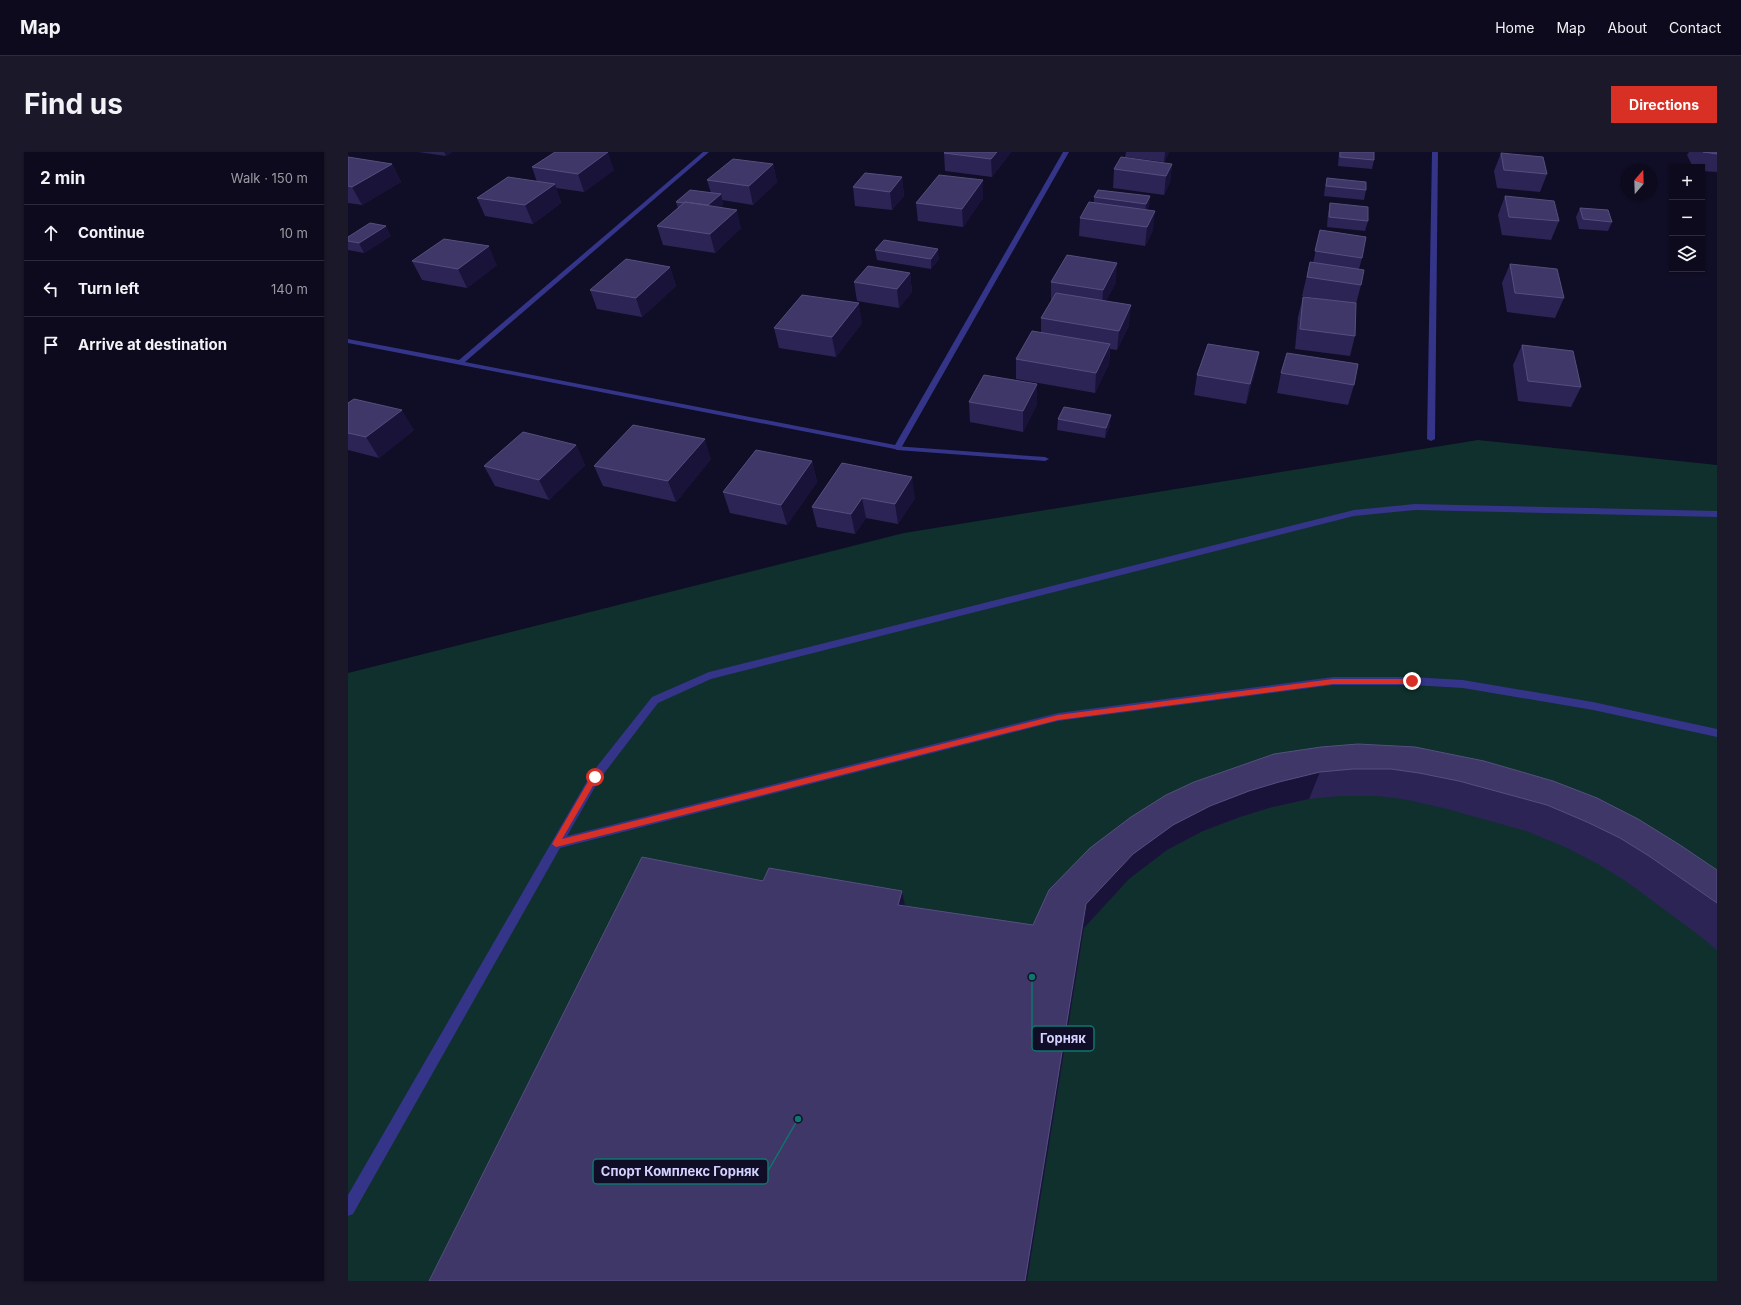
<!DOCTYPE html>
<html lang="en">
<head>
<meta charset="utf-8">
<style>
  :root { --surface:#0c0a1c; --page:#1a1829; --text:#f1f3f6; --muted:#9a9aa3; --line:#2c2b3b; --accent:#d93025 }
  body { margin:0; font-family:Inter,sans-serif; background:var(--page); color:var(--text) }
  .controls { position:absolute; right:12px; top:12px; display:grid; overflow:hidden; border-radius:0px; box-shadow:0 1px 3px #0004 }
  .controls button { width:36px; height:36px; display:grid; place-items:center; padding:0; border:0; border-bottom:1px solid var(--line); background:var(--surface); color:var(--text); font:20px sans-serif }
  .compass { position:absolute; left:1273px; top:12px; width:36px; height:36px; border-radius:50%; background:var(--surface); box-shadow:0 1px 3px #0004; rotate:19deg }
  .stop { position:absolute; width:12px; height:12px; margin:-9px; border:3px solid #d93025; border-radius:50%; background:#fff }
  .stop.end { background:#d93025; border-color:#fff; box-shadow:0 1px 4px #0008 }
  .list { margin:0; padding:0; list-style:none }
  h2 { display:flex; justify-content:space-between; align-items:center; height:52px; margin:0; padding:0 16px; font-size:17px }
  h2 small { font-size:13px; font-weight:400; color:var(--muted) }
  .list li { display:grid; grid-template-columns:26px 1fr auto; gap:12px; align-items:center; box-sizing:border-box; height:56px; padding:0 16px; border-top:1px solid var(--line) }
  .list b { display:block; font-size:15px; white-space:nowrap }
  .list em { font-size:13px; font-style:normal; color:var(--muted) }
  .icon { flex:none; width:22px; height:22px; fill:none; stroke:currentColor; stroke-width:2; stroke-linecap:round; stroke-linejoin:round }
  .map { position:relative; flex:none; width:1369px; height:1129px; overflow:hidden; border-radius:0px }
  header { display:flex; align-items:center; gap:24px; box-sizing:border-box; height:56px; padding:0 20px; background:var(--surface); border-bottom:1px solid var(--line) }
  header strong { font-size:19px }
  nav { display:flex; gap:22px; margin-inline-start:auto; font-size:14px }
  .intro { display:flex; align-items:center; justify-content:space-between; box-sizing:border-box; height:96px; padding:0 24px }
  h1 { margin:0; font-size:28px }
  .button { padding:10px 18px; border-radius:0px; background:var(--accent); color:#fff; font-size:14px; font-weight:700 }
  main { display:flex; gap:24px; padding:0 24px }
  aside { flex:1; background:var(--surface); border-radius:0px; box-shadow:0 1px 3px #0004 }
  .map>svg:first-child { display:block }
  .green { fill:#0f302d }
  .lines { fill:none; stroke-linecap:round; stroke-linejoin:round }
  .lane { fill:#343488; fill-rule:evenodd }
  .street { fill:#343488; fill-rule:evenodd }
  .wall { fill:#2c2455 }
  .shaded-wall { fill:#19133a }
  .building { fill:#3e3767; stroke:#554f7f }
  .route { fill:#d93025 }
  .leader { fill:none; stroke:#0f766e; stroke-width:1.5 }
  .callout-dot { fill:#0f766e; stroke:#100d26; stroke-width:1.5 }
  .callout { fill:#100d26; stroke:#0f766e; stroke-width:1.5 }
  .callout-label { font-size:13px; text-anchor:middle; font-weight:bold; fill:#d4d1ff }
</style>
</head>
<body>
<header>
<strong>Map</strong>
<nav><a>Home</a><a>Map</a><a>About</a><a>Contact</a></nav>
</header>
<div class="intro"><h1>Find us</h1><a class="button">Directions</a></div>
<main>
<aside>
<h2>2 min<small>Walk · 150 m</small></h2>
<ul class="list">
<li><svg class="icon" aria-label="ahead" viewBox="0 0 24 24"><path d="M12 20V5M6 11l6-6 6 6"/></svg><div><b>Continue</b></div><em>10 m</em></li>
<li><svg class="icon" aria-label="left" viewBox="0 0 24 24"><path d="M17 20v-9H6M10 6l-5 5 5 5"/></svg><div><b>Turn left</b></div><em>140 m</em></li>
<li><svg class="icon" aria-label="arrive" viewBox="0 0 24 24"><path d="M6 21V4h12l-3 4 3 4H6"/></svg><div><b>Arrive at destination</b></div></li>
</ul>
</aside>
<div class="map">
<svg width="1369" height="1129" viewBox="0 0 1369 1129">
  <rect width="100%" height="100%" fill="#100d26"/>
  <path class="green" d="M 1130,288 L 1369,313 L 1369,1129 L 0,1129 L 0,521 L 556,381 Z"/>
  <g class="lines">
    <path class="lane" d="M 546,294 L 697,305 L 701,307 L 697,309 L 549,298 L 545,296 Z
      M 1067,352 L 1369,359 L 1369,365 L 1067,358 L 1006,364 L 363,527 L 310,551 L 251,628 L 219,684 L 710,561 L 985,525 L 1064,525 L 1115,528 L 1245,550 L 1369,577 L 1369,585 L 1245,558 L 1115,536 L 1064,533 L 985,533 L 710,569 L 212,696 L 5,1062 L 0,1064 L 0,1043 L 243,622 L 304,545 L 361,520 L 1006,358 Z"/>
    <path class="street" d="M 355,0 L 361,0 L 117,210 L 547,293 L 715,0 L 721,0 L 552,298 L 0,191 L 0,187 L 111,208 Z
      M 1084,0 L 1090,0 L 1087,287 L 1083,289 L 1079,287 Z"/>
  </g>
  <path class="wall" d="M 70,0 L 104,0 L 98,4 Z
    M 597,0 L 663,0 L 644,25 L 597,19 L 596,1 Z
    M 778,0 L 821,0 L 816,10 L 777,5 Z
    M 991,0 L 1026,0 L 1026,8 L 1024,17 L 990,14 Z
    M 1341,0 L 1369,0 L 1369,20 L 1354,19 L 1354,15 L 1345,15 L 1339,3 Z
    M 1153,1 L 1199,22 L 1192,40 L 1149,36 L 1146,19 Z
    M 0,5 L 44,12 L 53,30 L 14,53 L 0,51 Z
    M 425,12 L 429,30 L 405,53 L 374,48 L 375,52 L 372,55 L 393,76 L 367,101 L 315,93 L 309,74 L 330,56 L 328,50 L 363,41 L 359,28 Z
    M 824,12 L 822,30 L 816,43 L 765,36 L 766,17 Z
    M 184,15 L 266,18 L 236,40 L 208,36 L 213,51 L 185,72 L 137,64 L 129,46 L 189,30 Z
    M 554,25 L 556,44 L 544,58 L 507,54 L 505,35 Z
    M 979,26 L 1018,38 L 1016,48 L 976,44 L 977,35 Z
    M 635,28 L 635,46 L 615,75 L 570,69 L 568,51 Z
    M 802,44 L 801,54 L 799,58 L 805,78 L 797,94 L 731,84 L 732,66 L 746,51 L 746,45 Z
    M 1157,44 L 1211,69 L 1203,88 L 1154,83 L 1150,63 Z
    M 982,51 L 1020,69 L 1017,79 L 979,75 L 980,61 Z
    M 1232,56 L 1264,70 L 1260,79 L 1231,77 L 1228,65 Z
    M 972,78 L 1014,106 L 1011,117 L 1013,133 L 1008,152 L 1007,184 L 1002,204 L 947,197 L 950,165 L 955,145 L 986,149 L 954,144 L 962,110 L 965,111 Z
    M 43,84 L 16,101 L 0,98 L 0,85 Z
    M 527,98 L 591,107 L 583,117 L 529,108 Z
    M 64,109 L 149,113 L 119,136 L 74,128 Z
    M 1162,112 L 1216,146 L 1207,166 L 1159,160 L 1154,131 Z
    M 322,115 L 328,134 L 294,165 L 249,157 L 242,138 Z
    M 562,121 L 564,140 L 551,156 L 509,149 L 506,130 Z
    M 703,130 L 768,130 L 758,149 L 781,173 L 769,198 L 762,197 L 761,212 L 747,241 L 668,227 L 668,207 L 693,181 L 693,166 L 703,149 Z
    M 514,171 L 488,205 L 431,196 L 426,176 Z
    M 1174,193 L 1233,235 L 1223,255 L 1170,249 L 1165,213 Z
    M 911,200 L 907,220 L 898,252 L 846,243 L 849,223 Z
    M 933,221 L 1006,233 L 1000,253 L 929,241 Z
    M 689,232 L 689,252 L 675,280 L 622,270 L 621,250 Z
    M 0,251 L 66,278 L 31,306 L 0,298 Z
    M 710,267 L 762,273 L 757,286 L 709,278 Z
    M 228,293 L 237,313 L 201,348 L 147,334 L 136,314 Z
    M 363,307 L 328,350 L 255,334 L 246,314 Z
    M 464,309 L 469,330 L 439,373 L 382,361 L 375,340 Z
    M 494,311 L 567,346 L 550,372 L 518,366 L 507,382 L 469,375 L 464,355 Z
    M 1067,595 L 1369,718 L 1369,798 L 1348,781 L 1276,728 L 1248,711 L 1217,695 L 1178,679 L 1095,656 L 1055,647 L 1029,644 L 992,644 L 961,647 L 921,656 L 892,665 L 855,679 L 819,698 L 781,727 L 736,776 L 679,1129 L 81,1129 L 415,729 L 554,739 L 557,755 L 685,773 L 783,665 Z"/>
  <path class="shaded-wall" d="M 96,0 L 104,0 L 98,4 Z
    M 260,0 L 266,18 L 236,40 L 230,22 Z
    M 649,0 L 663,0 L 644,25 L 643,7 Z
    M 817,0 L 821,0 L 816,10 Z
    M 44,12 L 53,30 L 14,53 L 4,35 Z
    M 425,12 L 429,30 L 405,53 L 401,34 Z
    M 824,12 L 822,30 L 816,43 L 818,24 Z
    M 554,25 L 556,44 L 544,58 L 542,40 Z
    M 635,28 L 635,46 L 615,75 L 614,57 Z
    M 207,32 L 213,51 L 185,72 L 177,53 Z
    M 373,42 L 375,52 L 362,64 L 359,54 Z
    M 802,44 L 801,54 L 797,61 L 798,52 Z
    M 389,58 L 393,76 L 367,101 L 362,82 Z
    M 807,59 L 805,78 L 797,94 L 799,75 Z
    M 38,74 L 43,84 L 16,101 L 11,91 Z
    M 141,94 L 149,113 L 119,136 L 110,117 Z
    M 590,97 L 591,107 L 583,117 L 583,107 Z
    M 769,111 L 768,130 L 754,157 L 755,138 Z
    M 322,115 L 328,134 L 294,165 L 288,146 Z
    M 562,121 L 564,140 L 551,156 L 549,137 Z
    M 511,151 L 514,171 L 488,205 L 484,185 Z
    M 783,153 L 781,173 L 769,198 L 771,179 Z
    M 762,192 L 761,212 L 747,241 L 748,221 Z
    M 911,200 L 907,220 L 898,252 L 902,232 Z
    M 689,232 L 689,252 L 675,280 L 675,259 Z
    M 54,258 L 66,278 L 31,306 L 18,285 Z
    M 763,263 L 762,273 L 757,286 L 758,276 Z
    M 357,287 L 363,307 L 328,350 L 320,329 Z
    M 228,293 L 237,313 L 201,348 L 191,328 Z
    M 464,309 L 469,330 L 439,373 L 433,353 Z
    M 564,325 L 567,346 L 550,372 L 547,352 Z
    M 514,346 L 518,366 L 507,382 L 503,362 Z
    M 972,620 L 961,647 L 921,656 L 892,665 L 855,679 L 819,698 L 781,727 L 736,776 L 679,1129 L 677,1129 L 738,752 L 785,702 L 825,673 L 862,654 L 901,639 L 931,630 Z
    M 554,739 L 559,763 L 550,753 Z"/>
  <path class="building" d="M 207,0 L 260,0 L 230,22 L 184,15 Z
    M 597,0 L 649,0 L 643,7 L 596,1 Z
    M 992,0 L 1026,0 L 1026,8 L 992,5 Z
    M 1355,0 L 1369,0 L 1369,2 L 1356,0 Z
    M 1153,1 L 1195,5 L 1199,22 L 1156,18 Z
    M 0,5 L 44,12 L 4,35 L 0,34 Z
    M 773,5 L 824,12 L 818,24 L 766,17 Z
    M 385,7 L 425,12 L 401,34 L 359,28 Z
    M 517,21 L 554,25 L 542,40 L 505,35 Z
    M 591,23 L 635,28 L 614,57 L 568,51 Z
    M 160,25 L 207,32 L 177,53 L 129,46 Z
    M 979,26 L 1018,30 L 1018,38 L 978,34 Z
    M 342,38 L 373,42 L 360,53 L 337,50 L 336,51 L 328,50 Z
    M 750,38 L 802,44 L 798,52 L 746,45 Z
    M 1157,44 L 1206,49 L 1211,69 L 1161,65 Z
    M 337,50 L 389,58 L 362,82 L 309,74 Z
    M 741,50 L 807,59 L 799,75 L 732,66 Z
    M 982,51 L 1020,55 L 1020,69 L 981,65 Z
    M 1232,56 L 1260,58 L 1264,70 L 1235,67 Z
    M 22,71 L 38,74 L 11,91 L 0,89 L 0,85 Z
    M 972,78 L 1018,85 L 1014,106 L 967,99 Z
    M 96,87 L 141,94 L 110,117 L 64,109 Z
    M 536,88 L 590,97 L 583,107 L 527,98 Z
    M 719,103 L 769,111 L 755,138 L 703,130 Z
    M 278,107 L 322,115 L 288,146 L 242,138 Z
    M 962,110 L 1016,118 L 1013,133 L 959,125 Z
    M 1162,112 L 1209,117 L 1216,146 L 1167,141 Z
    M 520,114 L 562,121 L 549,137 L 506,130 Z
    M 708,141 L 783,153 L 771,179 L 693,166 Z
    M 454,143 L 511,151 L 484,185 L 426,176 Z
    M 955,145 L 1008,151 L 1007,184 L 952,177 Z
    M 684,179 L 762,192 L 748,221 L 668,207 Z
    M 860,192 L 911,200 L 902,232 L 849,223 Z
    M 1174,193 L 1225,199 L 1233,235 L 1180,229 Z
    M 939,201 L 1010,212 L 1006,233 L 933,221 Z
    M 636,223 L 689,232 L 675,259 L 621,250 Z
    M 6,247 L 54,258 L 18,285 L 0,281 L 0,251 Z
    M 716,255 L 763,263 L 758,276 L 710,267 Z
    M 285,273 L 357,287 L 320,329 L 246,314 Z
    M 175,280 L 228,293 L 191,328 L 136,314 Z
    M 408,298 L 464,309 L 433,353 L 375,340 Z
    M 494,311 L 564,325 L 547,352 L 514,346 L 503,362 L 464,355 Z
    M 1010,592 L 1067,595 L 1136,609 L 1205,629 L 1249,646 L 1290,667 L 1332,693 L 1369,718 L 1369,751 L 1301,704 L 1272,686 L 1239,670 L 1199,653 L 1111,629 L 1071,621 L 1043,617 L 1005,617 L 972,620 L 931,630 L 901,639 L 862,654 L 825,673 L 785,702 L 738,752 L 677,1129 L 81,1129 L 294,705 L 415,729 L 421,716 L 554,739 L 550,753 L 685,773 L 701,738 L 742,696 L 783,665 L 818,643 L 846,630 L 926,602 L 973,595 Z"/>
  <path class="route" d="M 985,527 L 1064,527 L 1067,529 L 1064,532 L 985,532 L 710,568 L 208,695 L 204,692 L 244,623 L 247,622 L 250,625 L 249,627 L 214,687 L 710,563 Z"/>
  <path class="leader" d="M684 825L684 886M450 967L420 1019"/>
  <g class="callout-dot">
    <circle cx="684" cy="825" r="4"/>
    <circle cx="450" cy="967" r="4"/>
  </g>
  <g class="callout">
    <rect x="684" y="874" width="62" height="25" rx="4"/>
    <rect x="245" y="1007" width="175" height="25" rx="4"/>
  </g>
  <g class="callout-label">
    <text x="715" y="891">Горняк</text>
    <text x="332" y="1024">Спорт Комплекс Горняк</text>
  </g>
</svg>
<div class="controls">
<button>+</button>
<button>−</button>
<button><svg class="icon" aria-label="layers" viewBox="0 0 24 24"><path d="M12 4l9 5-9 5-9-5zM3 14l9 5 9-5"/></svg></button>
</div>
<svg class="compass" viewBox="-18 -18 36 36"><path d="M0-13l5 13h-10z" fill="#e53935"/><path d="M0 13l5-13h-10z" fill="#9a9aa3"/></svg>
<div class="stop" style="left:247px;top:625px"></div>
<div class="stop end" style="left:1064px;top:529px"></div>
</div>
</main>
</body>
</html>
